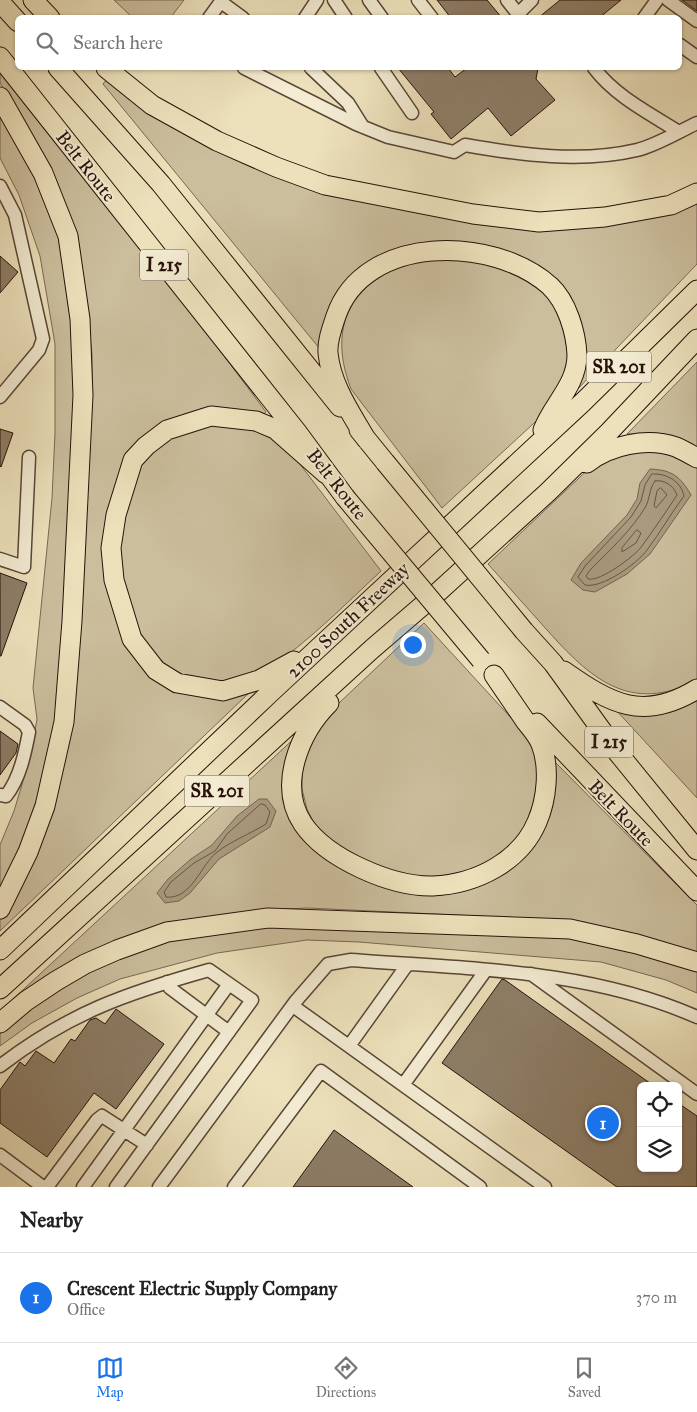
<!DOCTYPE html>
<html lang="en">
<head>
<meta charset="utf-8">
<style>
  :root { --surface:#fff; --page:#f2f2f2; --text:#222; --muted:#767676; --line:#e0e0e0; --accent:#1a73e8 }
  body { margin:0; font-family:"IM FELL Great Primer",serif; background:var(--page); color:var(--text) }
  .controls { position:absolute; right:15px; bottom:15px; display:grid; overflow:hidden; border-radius:8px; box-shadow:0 1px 4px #0004 }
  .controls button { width:45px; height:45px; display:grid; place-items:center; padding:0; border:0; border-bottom:1px solid var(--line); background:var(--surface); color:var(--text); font:25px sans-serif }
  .you { position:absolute; left:412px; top:644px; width:18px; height:18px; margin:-12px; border:4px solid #fff; border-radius:50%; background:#1a73e8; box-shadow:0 0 0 8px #1a73e833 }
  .badge { display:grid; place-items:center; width:32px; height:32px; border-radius:50%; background:var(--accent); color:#fff; font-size:16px; font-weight:700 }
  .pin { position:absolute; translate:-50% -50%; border:2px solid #fff; box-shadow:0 1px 5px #0006 }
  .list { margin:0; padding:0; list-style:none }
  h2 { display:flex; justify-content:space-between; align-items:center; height:65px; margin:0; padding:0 20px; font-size:21px }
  h2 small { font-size:16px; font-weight:400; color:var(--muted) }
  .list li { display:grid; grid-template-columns:32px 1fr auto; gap:15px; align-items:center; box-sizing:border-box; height:90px; padding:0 20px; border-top:1px solid var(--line) }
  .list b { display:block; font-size:19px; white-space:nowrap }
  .list p { margin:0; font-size:16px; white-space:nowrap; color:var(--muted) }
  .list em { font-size:16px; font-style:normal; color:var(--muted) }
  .icon { flex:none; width:28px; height:28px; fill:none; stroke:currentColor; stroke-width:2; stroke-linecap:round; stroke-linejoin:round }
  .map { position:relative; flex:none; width:697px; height:1187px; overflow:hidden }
  .search { position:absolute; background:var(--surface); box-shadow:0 1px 4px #0004; left:15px; right:15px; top:15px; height:55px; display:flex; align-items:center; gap:12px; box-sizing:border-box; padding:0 18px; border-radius:8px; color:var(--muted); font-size:19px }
  .sheet { height:155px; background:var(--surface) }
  nav { display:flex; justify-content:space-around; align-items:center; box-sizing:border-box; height:70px; border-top:1px solid var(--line); background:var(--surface); font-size:14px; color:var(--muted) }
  nav a { display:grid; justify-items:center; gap:2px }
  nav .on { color:var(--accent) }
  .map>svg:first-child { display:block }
  .green { fill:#cbbe9d; stroke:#796853 }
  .water { fill:#a99a7e; stroke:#75634f }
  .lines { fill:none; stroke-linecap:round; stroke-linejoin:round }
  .shore { stroke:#685644; stroke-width:1 }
  .building { fill:#8d7d66; stroke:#271109 }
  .minor-casing { stroke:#584536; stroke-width:15 }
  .highway-casing { stroke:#271109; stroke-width:21 }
  .minor { stroke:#f3ecd3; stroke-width:12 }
  .highway { stroke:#ece1bb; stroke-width:19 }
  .highway-bridge-casing { stroke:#271109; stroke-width:21; stroke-linecap:butt }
  .highway-bridge { stroke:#ece1bb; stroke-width:19 }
  .labels { text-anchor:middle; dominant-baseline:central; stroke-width:4; stroke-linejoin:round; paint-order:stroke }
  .shield { fill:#f3ecd3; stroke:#645346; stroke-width:1 }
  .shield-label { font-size:18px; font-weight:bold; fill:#271109 }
  .street-label { font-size:19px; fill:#271109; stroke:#f3ecd3 }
</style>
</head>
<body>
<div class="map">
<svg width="697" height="1187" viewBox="0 0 697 1187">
  <rect width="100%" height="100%" fill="#ece1bb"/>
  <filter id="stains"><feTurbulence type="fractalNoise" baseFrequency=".004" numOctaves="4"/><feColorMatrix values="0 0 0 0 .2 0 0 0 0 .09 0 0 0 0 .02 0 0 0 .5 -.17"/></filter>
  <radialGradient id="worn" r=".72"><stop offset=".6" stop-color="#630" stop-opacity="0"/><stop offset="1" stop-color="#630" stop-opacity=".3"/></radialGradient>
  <path class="green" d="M 114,0 L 184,0 L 171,17 L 133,18 Z
    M 0,70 L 127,226 L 266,412 L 261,417 L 240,410 L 201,409 L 166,421 L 132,452 L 112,581 L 159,676 L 250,692 L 0,931 L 0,919 L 18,887 L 48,816 L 92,400 L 92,354 L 86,297 L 50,170 L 29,129 L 0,83 Z
    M 106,80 L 336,195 L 419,213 L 483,225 L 533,229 L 697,200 L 697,264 L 575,392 L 565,298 L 450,243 L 419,243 L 391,252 L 376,260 L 324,354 L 103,84 Z
    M 0,102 L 50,201 L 79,320 L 61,706 L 42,798 L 0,894 L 0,845 L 14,811 L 30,758 L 37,719 L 33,688 L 52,498 L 55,433 L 55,344 L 40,256 L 19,195 L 0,158 Z
    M 420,253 L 505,267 L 545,291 L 561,314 L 569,351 L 567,372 L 546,412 L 442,508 L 351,389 C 338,355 337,323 359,293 C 363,288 366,281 371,277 C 382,268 406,260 420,253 Z
    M 697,362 L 697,448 L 651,434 L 627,434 Z
    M 199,421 L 258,426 L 287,447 L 381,571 C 350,600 319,631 285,657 C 277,664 267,672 257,676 C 250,678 241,679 234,680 C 119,700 92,523 147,452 C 153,444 188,427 199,421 Z
    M 645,446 L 697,461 L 697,680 C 630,715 590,678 547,630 C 527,608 508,586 488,564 L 597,461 Z
    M 424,623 L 524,732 L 535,754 L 539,770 L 537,810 L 507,856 L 458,878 L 412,876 L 384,870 L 355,858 L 326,838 L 315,825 L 307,809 L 302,789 L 302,770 L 314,731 L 339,703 Z
    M 697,693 L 697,798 L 615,709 Z
    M 299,734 L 293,757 L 303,828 L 404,886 L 509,868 L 553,760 L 697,905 L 697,955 L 540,919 L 308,908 L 258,910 L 192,921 L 48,977 L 12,1000 Z
    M 269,921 L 561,932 L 697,966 L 697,993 L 666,980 L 601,962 L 359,942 L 307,940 L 217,953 L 120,979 L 77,998 L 32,1023 L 0,1046 L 0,1034 L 31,1008 L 90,969 L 161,940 Z"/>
  <path class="water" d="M 650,469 C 672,470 680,476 691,495 L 650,554 L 627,574 L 595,592 L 583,590 L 571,580 L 581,563 L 627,515 L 637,499 L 640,483 Z
    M 259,799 L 267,799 L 276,811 L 270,827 L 219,859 L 190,893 L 179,901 L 165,903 L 157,893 L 168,879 L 191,859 L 212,845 L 237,816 Z"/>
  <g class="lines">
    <path class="shore" d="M 652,474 C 666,473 681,481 684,496 C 671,513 660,533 647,550 C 637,564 601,589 585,585 L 578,577 L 585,566 L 631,517 L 641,501 L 645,485 Z
      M 655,481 C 664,479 674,486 677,495 C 666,512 654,529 642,546 C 635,556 600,582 588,579 L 586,576 L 590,570 C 609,551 632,530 646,506 C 650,498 649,489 655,481 Z
      M 661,488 L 667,495 L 656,508 L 654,506 L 657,491 Z
      M 637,530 L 641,533 L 636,543 L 622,552 L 622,548 Z
      M 261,804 L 265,805 L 270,812 L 266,824 C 250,834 229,842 216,853 C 201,865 191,900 166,897 L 164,892 L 171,882 L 194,863 L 215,851 L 227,834 Z"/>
  </g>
  <path class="building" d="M 437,0 L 487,0 L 502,18 L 451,18 Z
    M 560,0 L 621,0 L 599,18 L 538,18 Z
    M 682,0 L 697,0 L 697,11 Z
    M 398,68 L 448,68 L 455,77 L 467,68 L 538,68 L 536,79 L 555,100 L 511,136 L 488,108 L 451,139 L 431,114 L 434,112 Z
    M 0,256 L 18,272 L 0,293 Z
    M 0,429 L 13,433 L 1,467 L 0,466 Z
    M 0,573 L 27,583 L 1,656 L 0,656 Z
    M 0,731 L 18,744 L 16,753 L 0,775 Z
    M 502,979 L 505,980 L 654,1086 L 641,1086 L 641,1168 L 678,1168 L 678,1103 L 697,1116 L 697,1187 L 617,1187 L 442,1063 Z
    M 116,1009 L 164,1044 L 116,1109 L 94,1093 L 47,1157 L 0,1123 L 0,1090 L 20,1062 L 25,1066 L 36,1051 L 54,1063 L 71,1039 L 75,1041 L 90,1020 L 96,1018 L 105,1024 Z
    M 334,1130 L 413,1187 L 293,1187 Z"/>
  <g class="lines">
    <g class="minor-casing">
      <path id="minor" d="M 334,0 L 346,18
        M 369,0 L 382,18
        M 418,0 L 432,18
        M 507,0 L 518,14 L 532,0
        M 668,0 L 697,21
        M 221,2 L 243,18
        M 209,18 L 222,0
        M 305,18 L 317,0
        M 644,18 L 657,0
        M 680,45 L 697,57
        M 244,68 L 356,124 L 388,137 L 454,152 L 465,145 C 521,155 582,163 637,150 C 657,145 678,132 697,123
        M 311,68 L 348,103 L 363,127
        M 381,68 L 412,113
        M 594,68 C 615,96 649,113 679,132
        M 0,186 L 15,215 L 43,339 L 39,350 L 0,397
        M 0,559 L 24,567 L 29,457
        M 0,707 L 25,725 L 29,732 C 25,753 20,778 6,796 L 0,795
        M 531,974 L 697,1094
        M 167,982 L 170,988 L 229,1032
        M 293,1006 L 545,1187
        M 349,1046 L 407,965
        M 0,1066 C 69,1013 127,993 209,970 L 252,1000 L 116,1187
        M 403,1085 L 486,970
        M 0,1155 L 43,1187
        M 47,1187 L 97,1120 L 102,1116 L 147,1145
        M 83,1187 L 229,984
        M 159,1187 L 295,1002 L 328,964 L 351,960 C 468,969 588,969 697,1017
        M 234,1187 L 321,1071 L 480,1187"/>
    </g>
    <g class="highway-casing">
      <path id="highway" d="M 33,0 L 50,18
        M 0,2 L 18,22
        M 0,57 L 297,432 L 345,497
        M 58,68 L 161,184 L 340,407
        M 106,68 L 152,105 L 217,141 L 276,167 L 325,185 L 473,214 L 539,222 L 605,217 L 671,205 L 697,193
        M 0,97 L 43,173 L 68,236 L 80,319 L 83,395 L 72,621 L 64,722 L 45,806 L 28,852 L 0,909
        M 359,430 L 385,462
        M 366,439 C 351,413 331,385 328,353 C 327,341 332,328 336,316 C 364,234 493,235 550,286 C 567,302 576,332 577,355 C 577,385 553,404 543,430
        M 587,463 C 610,445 647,437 676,447 C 683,450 690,454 697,458
        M 524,631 L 553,663 L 618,753 L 697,850
        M 294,661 L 259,680 L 223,691 L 177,683 L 156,670 L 132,639 L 114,580 L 111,548 L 116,515 L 133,460 L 146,446 L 167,430 L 211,416 L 256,421 L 275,429 L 326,474
        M 564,671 C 611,704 643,722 697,689
        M 329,703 C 300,732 277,785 303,824 C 327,859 392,887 433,886 C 476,884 520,862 537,822 C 547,799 550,767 541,744 C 538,736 531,728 526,722 C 515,706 504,690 494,675
        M 537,723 L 697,891
        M 0,950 L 270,693 L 583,402 L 697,290
        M 0,989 L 372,649 L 436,594 L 548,492 L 609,432 L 697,339
        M 0,1023 L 26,1001 L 56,981 L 85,964 L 117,950 L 167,932 L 268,918 L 570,929 L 637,944 L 697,962"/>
    </g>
    <use href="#minor" class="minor"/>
    <use href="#highway" class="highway"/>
    <g class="highway-bridge-casing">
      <path id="highway-bridge" d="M 385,462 L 524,631
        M 345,497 L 481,660"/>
    </g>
    <use href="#highway-bridge" class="highway-bridge"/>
  </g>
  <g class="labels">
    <g class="shield">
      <rect x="140" y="249.5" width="48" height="31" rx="4"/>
      <rect x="586.5" y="351.5" width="65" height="31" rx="4"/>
      <rect x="585" y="726.5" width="48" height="31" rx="4"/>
      <rect x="184.5" y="775.5" width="65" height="31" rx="4"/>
    </g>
    <g class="shield-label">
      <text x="164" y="265">I 215</text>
      <text x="619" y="367">SR 201</text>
      <text x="609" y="742">I 215</text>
      <text x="217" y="791">SR 201</text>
    </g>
    <g class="street-label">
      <text transform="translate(86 166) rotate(52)">Belt Route</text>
      <text transform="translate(337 484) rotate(52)">Belt Route</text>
      <text transform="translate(348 620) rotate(-43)">2100 South Freeway</text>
      <text transform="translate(621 813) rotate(46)">Belt Route</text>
    </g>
  </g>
  <rect width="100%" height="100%" filter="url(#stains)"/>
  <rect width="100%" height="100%" fill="url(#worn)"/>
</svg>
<div class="controls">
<button><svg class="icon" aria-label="locate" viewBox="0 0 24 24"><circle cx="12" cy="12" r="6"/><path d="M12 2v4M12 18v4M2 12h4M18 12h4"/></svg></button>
<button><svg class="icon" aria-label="layers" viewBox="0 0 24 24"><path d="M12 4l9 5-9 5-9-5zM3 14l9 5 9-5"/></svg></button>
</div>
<div class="you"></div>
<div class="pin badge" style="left:603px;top:1123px">1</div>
<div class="search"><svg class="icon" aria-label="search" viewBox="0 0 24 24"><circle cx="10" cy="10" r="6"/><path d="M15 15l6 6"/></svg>Search here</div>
</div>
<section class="sheet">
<h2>Nearby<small></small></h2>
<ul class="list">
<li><span class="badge">1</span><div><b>Crescent Electric Supply Company</b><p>Office</p></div><em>370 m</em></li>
</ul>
</section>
<nav>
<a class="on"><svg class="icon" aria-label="map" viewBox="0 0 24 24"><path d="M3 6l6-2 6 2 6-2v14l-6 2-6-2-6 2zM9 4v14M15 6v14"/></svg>Map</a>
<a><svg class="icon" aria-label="directions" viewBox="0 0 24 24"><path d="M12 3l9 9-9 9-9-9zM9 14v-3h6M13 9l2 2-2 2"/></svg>Directions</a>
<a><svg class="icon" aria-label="saved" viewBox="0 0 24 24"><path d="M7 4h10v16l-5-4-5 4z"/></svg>Saved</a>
</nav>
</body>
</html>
